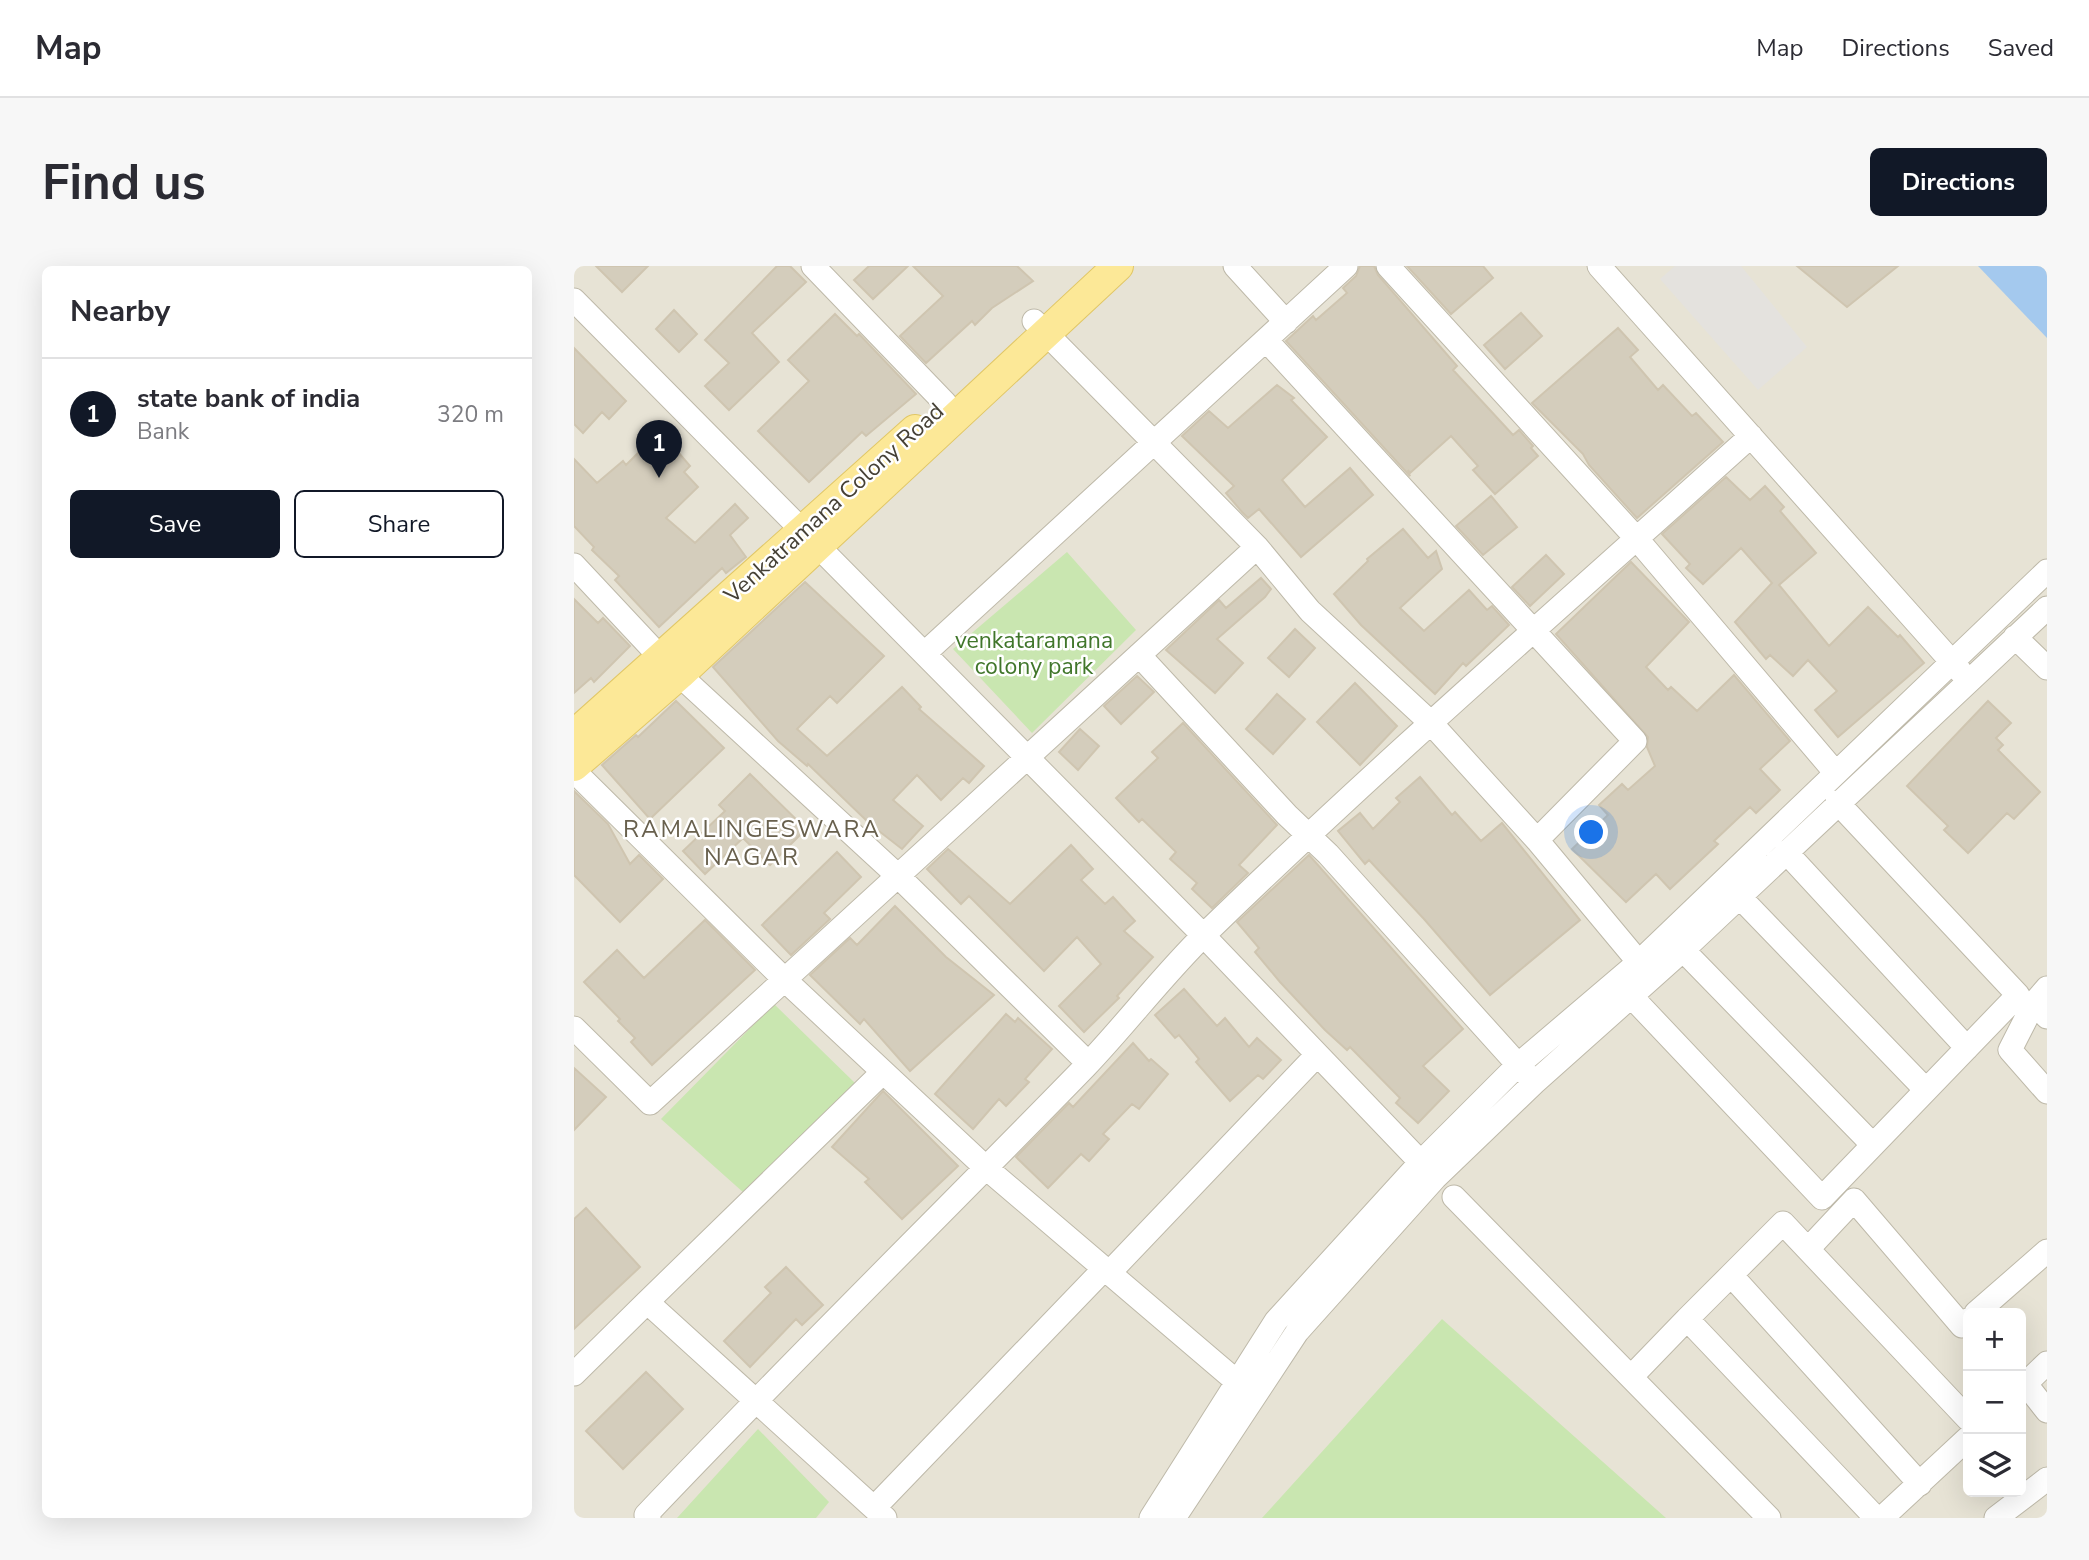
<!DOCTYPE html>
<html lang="en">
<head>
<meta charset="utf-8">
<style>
  :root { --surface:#fff; --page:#f7f7f7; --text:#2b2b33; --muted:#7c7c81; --line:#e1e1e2; --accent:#111827 }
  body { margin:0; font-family:"Nunito Sans",sans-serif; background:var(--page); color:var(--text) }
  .controls { position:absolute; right:21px; bottom:21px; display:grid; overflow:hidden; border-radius:10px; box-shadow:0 7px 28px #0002 }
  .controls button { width:63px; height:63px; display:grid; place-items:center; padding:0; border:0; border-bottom:2px solid var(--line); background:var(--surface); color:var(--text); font:35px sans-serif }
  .you { position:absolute; left:1018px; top:567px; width:24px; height:24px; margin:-18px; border:5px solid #fff; border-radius:50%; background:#1a73e8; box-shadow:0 0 0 10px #1a73e833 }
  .badge { display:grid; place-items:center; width:46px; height:46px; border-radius:50%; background:var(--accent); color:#fff; font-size:23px; font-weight:700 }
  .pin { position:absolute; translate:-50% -58px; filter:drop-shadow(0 2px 4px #0008) }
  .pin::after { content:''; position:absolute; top:37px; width:24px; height:21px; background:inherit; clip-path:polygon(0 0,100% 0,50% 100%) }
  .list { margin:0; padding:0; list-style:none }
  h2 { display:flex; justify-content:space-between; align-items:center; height:91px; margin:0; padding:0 28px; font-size:30px }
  h2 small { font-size:23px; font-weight:400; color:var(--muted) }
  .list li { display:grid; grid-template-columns:46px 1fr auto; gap:21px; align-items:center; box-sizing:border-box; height:112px; padding:0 28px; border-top:2px solid var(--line) }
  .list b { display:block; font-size:26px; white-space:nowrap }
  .list p { margin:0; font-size:23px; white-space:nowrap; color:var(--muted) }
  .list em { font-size:23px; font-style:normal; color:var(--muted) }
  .actions { display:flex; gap:14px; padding:21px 28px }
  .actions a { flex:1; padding:16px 0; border:2px solid var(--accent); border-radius:10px; text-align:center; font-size:24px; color:var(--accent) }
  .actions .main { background:var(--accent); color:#fff }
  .icon { flex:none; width:38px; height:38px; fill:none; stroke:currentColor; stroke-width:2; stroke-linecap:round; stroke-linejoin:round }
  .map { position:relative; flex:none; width:1473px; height:1252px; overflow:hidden; border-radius:10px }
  header { display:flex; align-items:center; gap:42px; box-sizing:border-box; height:98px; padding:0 35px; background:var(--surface); border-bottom:2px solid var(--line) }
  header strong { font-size:33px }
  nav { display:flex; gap:38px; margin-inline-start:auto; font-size:24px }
  .intro { display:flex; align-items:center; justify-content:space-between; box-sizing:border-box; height:168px; padding:0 42px }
  h1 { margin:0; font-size:49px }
  .button { padding:18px 32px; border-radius:10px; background:var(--accent); color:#fff; font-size:24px; font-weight:700 }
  main { display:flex; gap:42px; padding:0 42px }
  aside { flex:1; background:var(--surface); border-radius:10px; box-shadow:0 7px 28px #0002 }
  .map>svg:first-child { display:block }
  .residential { fill:#e7e3d5; fill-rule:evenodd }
  .green { fill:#c9e6b0 }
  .parking { fill:#e4e2de }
  .water { fill:#a4c9ee }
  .building { fill:#d4cdbc; stroke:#cfc5b0; stroke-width:2 }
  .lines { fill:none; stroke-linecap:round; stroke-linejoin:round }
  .minor-casing { stroke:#beb9a9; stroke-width:25 }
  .major-casing { stroke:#e1c767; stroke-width:32 }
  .minor { stroke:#fff; stroke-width:23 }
  .major { stroke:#fce897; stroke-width:30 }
  .labels { text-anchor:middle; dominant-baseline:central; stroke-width:5; stroke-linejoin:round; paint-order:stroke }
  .street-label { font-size:23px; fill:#464136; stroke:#fff }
  .park-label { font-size:23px; fill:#40762a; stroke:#fff }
  .neighbourhood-label { font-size:24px; letter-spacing:2px; fill:#68604d; stroke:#fff }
</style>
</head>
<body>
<header>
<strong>Map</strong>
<nav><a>Map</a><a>Directions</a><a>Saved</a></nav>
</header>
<div class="intro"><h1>Find us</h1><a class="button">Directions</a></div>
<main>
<aside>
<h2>Nearby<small></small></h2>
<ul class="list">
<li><span class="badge">1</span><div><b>state bank of india</b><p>Bank</p></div><em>320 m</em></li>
</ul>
<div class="actions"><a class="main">Save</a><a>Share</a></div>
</aside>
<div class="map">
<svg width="1473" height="1252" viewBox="0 0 1473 1252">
  <rect width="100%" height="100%" fill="#f3f0e7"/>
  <path class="residential" d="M 0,0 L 1473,0 L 1473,1252 L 0,1252 ZM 1394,1047 L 1447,1047 L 1447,1226 L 1394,1226 Z"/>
  <path class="green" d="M 493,286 L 562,364 L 458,467 L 379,383 Z
    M 200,738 L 282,818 L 170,927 L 87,853 Z
    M 868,1053 L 1092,1252 L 688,1252 Z
    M 184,1163 L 255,1236 L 242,1252 L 103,1252 Z"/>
  <path class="parking" d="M 1101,0 L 1167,0 L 1233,81 L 1184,124 L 1086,13 Z"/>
  <path class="water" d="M 1404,0 L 1473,0 L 1473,72 Z"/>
  <path class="building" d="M 22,0 L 74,0 L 48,26 Z
    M 203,0 L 216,0 L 232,16 L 178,67 L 205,96 L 155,144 L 131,120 L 155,97 L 131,74 Z
    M 295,0 L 334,0 L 299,33 L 280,14 Z
    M 339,0 L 443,0 L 459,15 L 418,42 L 401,59 L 398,55 L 352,97 L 326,70 L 369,30 Z
    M 786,0 L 800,0 L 804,9 L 883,100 L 879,104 L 939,169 L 945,164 L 959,180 L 957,182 L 964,190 L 921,228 L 899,204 L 904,200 L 877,170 L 836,207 L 834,204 L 836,210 L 712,75 L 739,50 L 742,54 L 773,27 L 769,22 L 782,10 Z
    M 833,0 L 909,0 L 919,12 L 877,48 Z
    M 1223,0 L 1324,0 L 1273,41 Z
    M 100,44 L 123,68 L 105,86 L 82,63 Z
    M 947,47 L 968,70 L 931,103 L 910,79 Z
    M 261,48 L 283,70 L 285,68 L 342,128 L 292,170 L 288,166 L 235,216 L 184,165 L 235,115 L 214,94 Z
    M 1044,62 L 1064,84 L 1056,91 L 1084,124 L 1089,119 L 1118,150 L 1122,147 L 1149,176 L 1063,252 L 1015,199 L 1009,188 L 958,137 Z
    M 0,82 L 52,135 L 35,153 L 28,146 L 9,167 L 0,158 Z
    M 703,119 L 720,132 L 717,134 L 753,171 L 708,214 L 731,241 L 776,202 L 799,229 L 727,291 L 685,243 L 674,252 L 668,246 L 652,227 L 660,220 L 608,170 L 635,145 L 654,162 Z
    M 79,172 L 85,178 L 92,172 L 116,200 L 110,206 L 124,221 L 92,252 L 121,277 L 161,238 L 174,252 L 156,269 L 172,291 L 152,307 L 148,302 L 85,361 L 41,314 L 45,310 L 18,284 L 20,281 L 0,260 L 0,193 L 23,217 L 49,195 L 52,199 Z
    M 1152,211 L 1176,234 L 1191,220 L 1210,241 L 1206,245 L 1242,287 L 1205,319 L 1255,380 L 1294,341 L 1324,371 L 1326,369 L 1350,397 L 1264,471 L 1241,444 L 1263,425 L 1234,394 L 1219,410 L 1196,389 L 1192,393 L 1161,356 L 1198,317 L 1167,282 L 1129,318 L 1112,302 L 1116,298 L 1088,268 Z
    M 917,230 L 943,261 L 909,289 L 882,260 Z
    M 829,263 L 854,292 L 862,285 L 868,303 L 826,342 L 850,365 L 895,324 L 913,344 L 918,340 L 935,359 L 892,400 L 889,397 L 861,428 L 787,359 L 760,328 L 794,295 L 793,293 Z
    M 972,289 L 990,308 L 956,340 L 938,321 Z
    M 1057,296 L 1115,356 L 1072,401 L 1094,424 L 1097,421 L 1123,445 L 1160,409 L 1216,475 L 1186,503 L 1206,524 L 1182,547 L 1176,541 L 1140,575 L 1144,578 L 1096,623 L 1082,608 L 1052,636 L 998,583 L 1034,549 L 1025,539 L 1048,518 L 1054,524 L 1081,500 L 1073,481 L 1074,471 L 982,368 Z
    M 687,312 L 697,323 L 691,331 L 643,373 L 669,397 L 641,427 L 592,384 L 645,334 L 652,342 Z
    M 231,316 L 310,390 L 263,437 L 256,430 L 223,463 L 253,490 L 328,421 L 347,441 L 345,443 L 410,500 L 395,517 L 389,512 L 367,534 L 343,509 L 319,534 L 349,560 L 328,583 L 296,558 L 234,498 L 233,500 L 204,475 L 139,401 Z
    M 0,333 L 24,357 L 29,352 L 56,380 L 20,416 L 17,412 L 0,427 Z
    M 721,363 L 741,382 L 715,411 L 694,392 Z
    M 563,410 L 580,426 L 547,458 L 530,440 Z
    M 781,417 L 823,460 L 786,499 L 743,456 Z
    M 703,428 L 731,453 L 699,488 L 672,463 Z
    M 102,435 L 150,482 L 76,553 L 28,499 L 62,469 L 64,471 Z
    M 1414,435 L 1437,457 L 1422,472 L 1429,479 L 1424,484 L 1466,526 L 1440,553 L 1433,547 L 1394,587 L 1370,564 L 1374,560 L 1333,520 Z
    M 609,457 L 703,559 L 665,599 L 674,607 L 638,642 L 618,623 L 623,617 L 596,593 L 602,586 L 568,553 L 565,556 L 542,532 L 584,492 L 578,486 Z
    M 506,463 L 525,480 L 504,504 L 485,486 Z
    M 176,508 L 232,563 L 196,599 L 169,572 L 131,608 L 109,585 L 151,545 L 145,539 Z
    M 846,511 L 878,549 L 881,546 L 907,575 L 928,557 L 1006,654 L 916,729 L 850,653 L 795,594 L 791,598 L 764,565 L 786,547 L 799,563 L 826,536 L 822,532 Z
    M 0,525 L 34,558 L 56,598 L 65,589 L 89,613 L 46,656 L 0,609 Z
    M 497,579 L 519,603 L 507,614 L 531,638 L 539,631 L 561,655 L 550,665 L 579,691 L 543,730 L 545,732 L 510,766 L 485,740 L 527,698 L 503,671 L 470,705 L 395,630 L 387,638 L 353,603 L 374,583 L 436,638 Z
    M 263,586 L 287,611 L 250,647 L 256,653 L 217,689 L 188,659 Z
    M 735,589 L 889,763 L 849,800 L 875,825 L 844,857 L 822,837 L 826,832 L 776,781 L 773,784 L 751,764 L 706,716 L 681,686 L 685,682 L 663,656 Z
    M 321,640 L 372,691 L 420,729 L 336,805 L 290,753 L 286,758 L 236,709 L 276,672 L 283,679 Z
    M 131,654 L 181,704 L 78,799 L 57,776 L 61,772 L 44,755 L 46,753 L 10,716 L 43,684 L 70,712 Z
    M 610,723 L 643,760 L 651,752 L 675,781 L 683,772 L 707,794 L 689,813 L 684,809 L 656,835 L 622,796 L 625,793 L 605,769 L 601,772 L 581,749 Z
    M 432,748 L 441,756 L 444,752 L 478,783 L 451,813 L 455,816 L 432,840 L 425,833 L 399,863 L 361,828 Z
    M 559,777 L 575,795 L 577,793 L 594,808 L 565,843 L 558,838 L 529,868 L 535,873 L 515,895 L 507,888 L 474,922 L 442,891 L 495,837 L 499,841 Z
    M 0,802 L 32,831 L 0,864 Z
    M 309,825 L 384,900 L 328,953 L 291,916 L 295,913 L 258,881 Z
    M 12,942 L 66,1001 L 0,1063 L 0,953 Z
    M 212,1001 L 249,1039 L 228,1059 L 222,1053 L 176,1101 L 150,1075 L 197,1027 L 191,1021 Z
    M 72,1106 L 109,1143 L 49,1203 L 12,1165 Z"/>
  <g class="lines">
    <g class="minor-casing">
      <path id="minor" d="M 239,0 L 371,137
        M 661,0 L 712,56
        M 814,0 L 1063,273 L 1261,506
        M 1025,0 L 1386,405
        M 0,34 L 629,669 L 857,907
        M 460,55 L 683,281 L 736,345 L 856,456 L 963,574 L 1073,706
        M 692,74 L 1061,475 L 963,574
        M 0,299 L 88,393 L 324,610 L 514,797
        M 1441,371 L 1473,402
        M 351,387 L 772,0
        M 565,389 L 713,549 L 754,588 L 955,811
        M 0,505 L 211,714 L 411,901 L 675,1126
        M 1212,586 L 1393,782
        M 1157,622 L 1352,824
        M 1109,684 L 1299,879
        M 1473,722 L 1460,737 L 1473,751
        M 1056,729 L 1248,932 L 1444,729 L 1263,536
        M 1460,737 L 1436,784 L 1473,826
        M 0,762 L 76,837 L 683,281
        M 309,806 L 73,1036 L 311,1252
        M 880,931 L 1195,1252
        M 1234,983 L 1280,934 L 1388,1060 L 1394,1054
        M 536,1006 L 742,790
        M 1157,1009 L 1209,957 L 1394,1153
        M 1402,1047 L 1473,985
        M 1113,1053 L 1157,1009 L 1346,1218
        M 0,1108 L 73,1036
        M 1057,1111 L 1113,1053 L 1302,1252
        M 1451,1117 L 1473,1145
        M 1447,1122 L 1473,1097
        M 300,1242 L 531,1002
        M 75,1252 L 72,1249 C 216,1097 366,950 512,800 C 553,757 589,709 632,667 C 808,496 994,335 1177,170
        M 577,1252 L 702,1055 L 847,896 L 944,799 L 1065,696 L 1473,305
        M 600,1252 L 723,1066 L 861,912 L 960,817 L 1109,684 L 1473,342
        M 1308,1252 L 1394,1172
        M 1422,1252 L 1473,1213"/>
    </g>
    <g class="major-casing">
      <path id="major" d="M 0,469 L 341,164
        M 0,500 L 106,408 L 544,0"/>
    </g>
    <use href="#minor" class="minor"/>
    <use href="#major" class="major"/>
  </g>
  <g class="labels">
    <g class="street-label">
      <text transform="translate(260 237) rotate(-42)">Venkatramana Colony Road</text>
    </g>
    <g class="park-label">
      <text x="460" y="374">venkataramana<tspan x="460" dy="26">colony park</tspan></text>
    </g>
    <g class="neighbourhood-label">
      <text x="178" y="563">RAMALINGESWARA<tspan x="178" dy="28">NAGAR</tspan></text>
    </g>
  </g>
</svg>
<div class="controls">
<button>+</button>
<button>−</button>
<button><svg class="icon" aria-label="layers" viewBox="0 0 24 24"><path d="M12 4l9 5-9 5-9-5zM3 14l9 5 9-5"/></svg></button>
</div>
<div class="you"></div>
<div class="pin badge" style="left:85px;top:212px">1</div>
</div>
</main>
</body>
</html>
